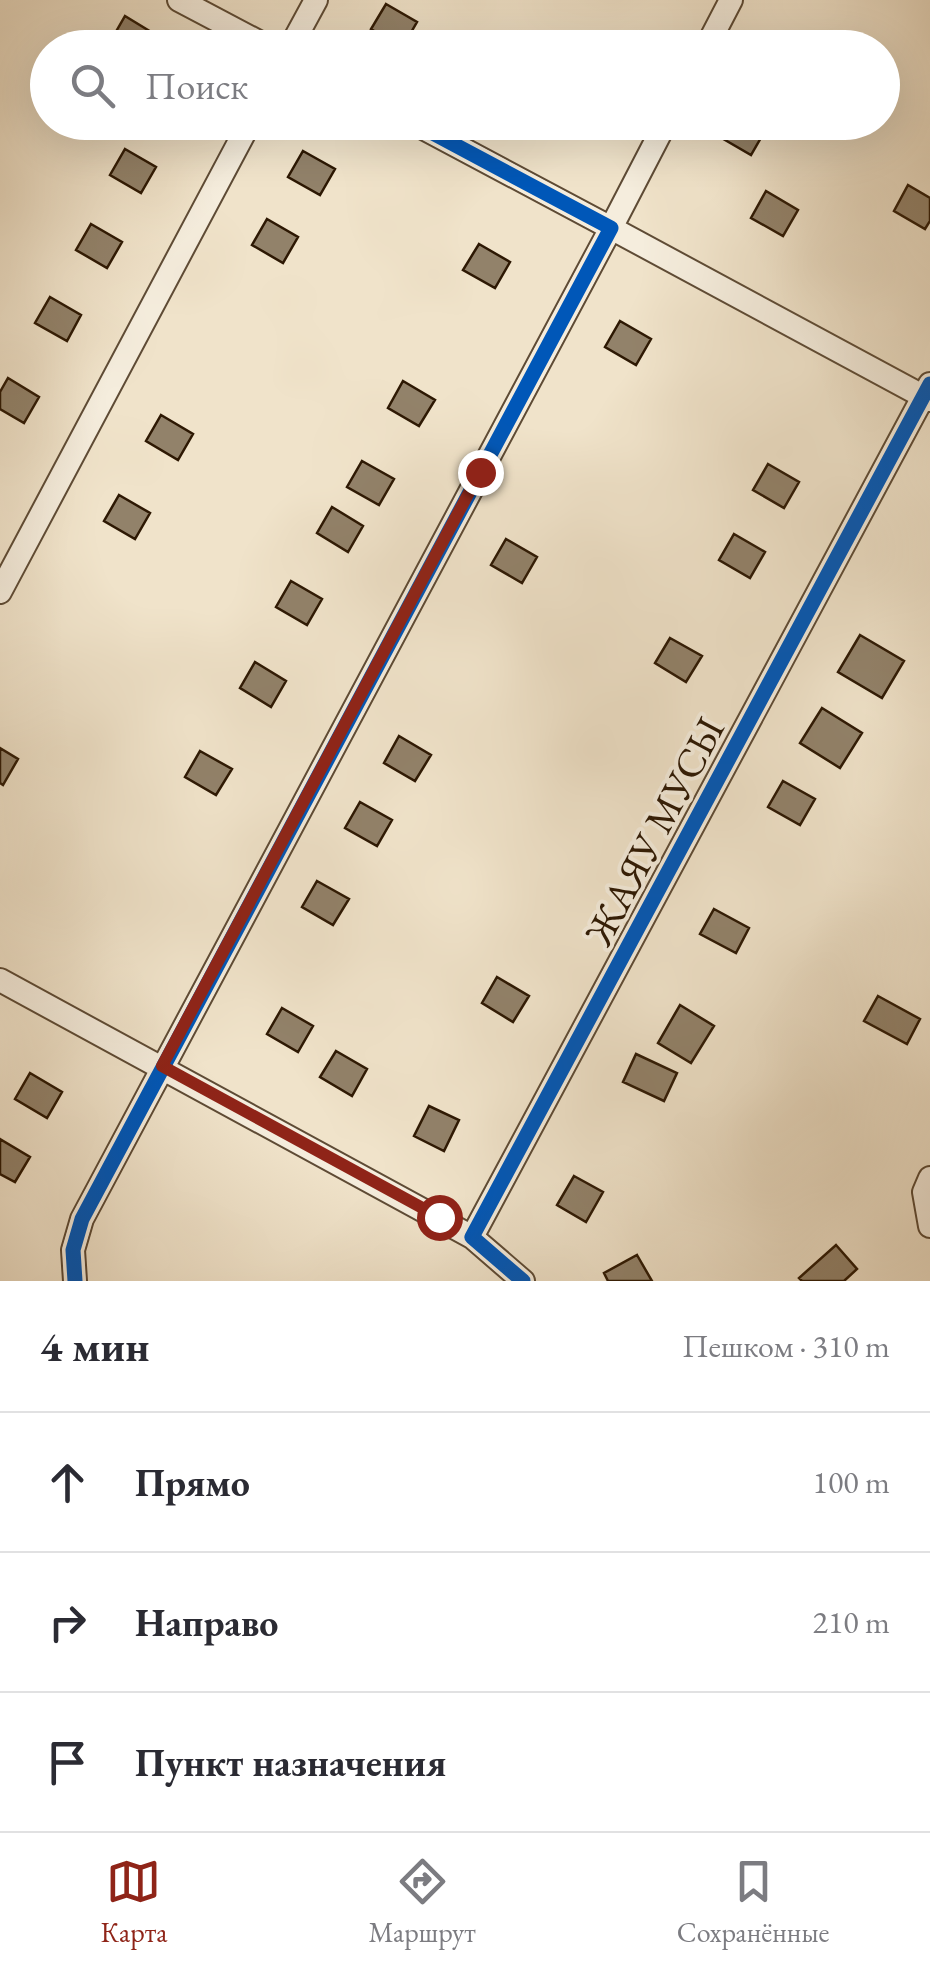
<!DOCTYPE html>
<html lang="ru">
<head>
<meta charset="utf-8">
<style>
  :root { --surface:#fff; --page:#f2f2f3; --text:#2b2b33; --muted:#7c7c81; --line:#e1e1e2; --accent:#8f2418 }
  body { margin:0; font-family:"EB Garamond",serif; background:var(--page); color:var(--text) }
  .stop { position:absolute; width:30px; height:30px; margin:-22px; border:8px solid #8f2418; border-radius:50%; background:#fff }
  .stop.end { background:#8f2418; border-color:#fff; box-shadow:0 2px 10px #0008 }
  .list { margin:0; padding:0; list-style:none }
  h2 { display:flex; justify-content:space-between; align-items:center; height:130px; margin:0; padding:0 40px; font-size:42px }
  h2 small { font-size:32px; font-weight:400; color:var(--muted) }
  .list li { display:grid; grid-template-columns:65px 1fr auto; gap:30px; align-items:center; box-sizing:border-box; height:140px; padding:0 40px; border-top:2px solid var(--line) }
  .list b { display:block; font-size:38px; white-space:nowrap }
  .list em { font-size:32px; font-style:normal; color:var(--muted) }
  .icon { flex:none; width:55px; height:55px; fill:none; stroke:currentColor; stroke-width:2; stroke-linecap:round; stroke-linejoin:round }
  .map { position:relative; flex:none; width:930px; height:1281px; overflow:hidden }
  .search { position:absolute; background:var(--surface); box-shadow:0 10px 40px #0002; left:30px; right:30px; top:30px; height:110px; display:flex; align-items:center; gap:25px; box-sizing:border-box; padding:0 35px; border-radius:55px; color:var(--muted); font-size:38px }
  .sheet { height:550px; background:var(--surface) }
  nav { display:flex; justify-content:space-around; align-items:center; box-sizing:border-box; height:140px; border-top:2px solid var(--line); background:var(--surface); font-size:28px; color:var(--muted) }
  nav a { display:grid; justify-items:center; gap:5px }
  nav .on { color:var(--accent) }
  .map>svg:first-child { display:block }
  .building { fill:#92826a; stroke:#2d1803; stroke-width:2.5 }
  .lines { fill:none; stroke-linecap:round; stroke-linejoin:round }
  .minor-casing { stroke:#5e4b35; stroke-width:26 }
  .minor { stroke:#f5eddd; stroke-width:22 }
  .cycleway-casing { stroke:#f5eddd; stroke-width:21 }
  .cycleway { stroke:#0057b8; stroke-width:15 }
  .route { stroke:#8f2418; stroke-width:12 }
  .labels { text-anchor:middle; dominant-baseline:central; stroke-width:8; stroke-linejoin:round; paint-order:stroke }
  .street-label { font-size:40px; fill:#2d1803; stroke:#f5eddd }
</style>
</head>
<body>
<div class="map">
<svg width="930" height="1281" viewBox="0 0 930 1281">
  <rect width="100%" height="100%" fill="#f0e3ca"/>
  <filter id="stains"><feTurbulence type="fractalNoise" baseFrequency=".002" numOctaves="4"/><feColorMatrix values="0 0 0 0 .2 0 0 0 0 .09 0 0 0 0 .02 0 0 0 .5 -.17"/></filter>
  <radialGradient id="worn" r=".72"><stop offset=".6" stop-color="#630" stop-opacity="0"/><stop offset="1" stop-color="#630" stop-opacity=".3"/></radialGradient>
  <path class="building" d="M 386,4 L 417,22 L 402,48 L 371,29 Z
    M 125,16 L 156,35 L 149,48 L 119,48 L 110,42 Z
    M 728,122 L 755,122 L 766,129 L 751,155 L 720,137 Z
    M 125,149 L 156,167 L 141,193 L 110,175 Z
    M 303,151 L 335,169 L 320,195 L 288,177 Z
    M 908,185 L 930,198 L 930,221 L 925,229 L 894,211 Z
    M 766,191 L 798,210 L 783,236 L 751,218 Z
    M 267,219 L 298,237 L 283,263 L 252,245 Z
    M 91,224 L 122,242 L 107,268 L 76,250 Z
    M 479,244 L 510,262 L 495,288 L 463,270 Z
    M 50,297 L 81,315 L 67,341 L 35,323 Z
    M 620,321 L 651,339 L 636,365 L 605,347 Z
    M 8,378 L 39,397 L 24,423 L 0,409 L 0,392 Z
    M 403,381 L 435,400 L 419,426 L 388,408 Z
    M 161,415 L 193,434 L 178,460 L 146,441 Z
    M 362,461 L 394,479 L 379,505 L 347,487 Z
    M 768,464 L 799,482 L 784,508 L 753,490 Z
    M 119,495 L 150,513 L 135,539 L 104,521 Z
    M 332,507 L 363,526 L 348,552 L 317,533 Z
    M 734,534 L 765,552 L 750,578 L 719,560 Z
    M 506,539 L 537,557 L 522,583 L 491,565 Z
    M 291,581 L 322,599 L 307,625 L 276,607 Z
    M 860,635 L 904,661 L 882,698 L 838,672 Z
    M 670,638 L 702,656 L 686,682 L 655,663 Z
    M 255,662 L 286,681 L 271,707 L 240,688 Z
    M 822,708 L 862,733 L 840,768 L 800,743 Z
    M 399,736 L 431,755 L 415,781 L 384,763 Z
    M 0,748 L 18,759 L 3,785 L 0,783 Z
    M 200,751 L 232,769 L 216,795 L 185,777 Z
    M 783,781 L 815,799 L 800,825 L 768,807 Z
    M 360,802 L 392,820 L 377,846 L 345,828 Z
    M 317,881 L 349,899 L 333,925 L 302,907 Z
    M 714,909 L 749,928 L 736,953 L 700,934 Z
    M 497,977 L 529,996 L 513,1022 L 482,1003 Z
    M 878,996 L 920,1019 L 907,1044 L 864,1021 Z
    M 680,1005 L 714,1026 L 691,1063 L 658,1043 Z
    M 282,1008 L 313,1026 L 298,1052 L 267,1034 Z
    M 336,1051 L 367,1069 L 352,1096 L 320,1077 Z
    M 636,1054 L 677,1073 L 664,1101 L 623,1082 Z
    M 30,1073 L 62,1092 L 47,1118 L 15,1099 Z
    M 429,1106 L 459,1120 L 444,1151 L 414,1136 Z
    M 0,1139 L 30,1157 L 15,1182 L 0,1174 Z
    M 574,1176 L 603,1192 L 586,1222 L 557,1205 Z
    M 836,1245 L 857,1269 L 844,1281 L 802,1281 L 799,1278 Z
    M 637,1255 L 652,1281 L 608,1281 L 604,1273 Z"/>
  <g class="lines">
    <g class="minor-casing">
      <path id="minor" d="M 179,0 L 270,48
        M 290,48 L 316,0
        M 706,48 L 731,0
        M 666,122 L 611,228 L 930,400
        M 0,592 L 250,122
        M 0,980 L 472,1237
        M 930,1178 L 924,1192 L 930,1226
        M 75,1281 L 73,1250 L 82,1219 L 611,228 L 412,122
        M 523,1281 L 472,1237 L 930,384"/>
    </g>
    <use href="#minor" class="minor"/>
    <g class="cycleway-casing">
      <path id="cycleway" d="M 75,1281 L 73,1250 L 82,1219 L 611,228 L 412,122
        M 523,1281 L 472,1237 L 930,384"/>
    </g>
    <use href="#cycleway" class="cycleway"/>
  </g>
  <g class="lines">
    <path class="route" d="M 439,1217 L 162,1066 L 480,472"/>
  </g>
  <g class="labels">
    <g class="street-label">
      <text transform="translate(654 831) rotate(-62)">ЖАЯУ МУСЫ</text>
    </g>
  </g>
  <rect width="100%" height="100%" filter="url(#stains)"/>
  <rect width="100%" height="100%" fill="url(#worn)"/>
</svg>
<div class="stop" style="left:439px;top:1217px"></div>
<div class="stop end" style="left:480px;top:472px"></div>
<div class="search"><svg class="icon" aria-label="search" viewBox="0 0 24 24"><circle cx="10" cy="10" r="6"/><path d="M15 15l6 6"/></svg>Поиск</div>
</div>
<section class="sheet">
<h2>4 мин<small>Пешком · 310 m</small></h2>
<ul class="list">
<li><svg class="icon" aria-label="ahead" viewBox="0 0 24 24"><path d="M12 20V5M6 11l6-6 6 6"/></svg><div><b>Прямо</b></div><em>100 m</em></li>
<li><svg class="icon" aria-label="right" viewBox="0 0 24 24"><path d="M7 20v-9h11M14 6l5 5-5 5"/></svg><div><b>Направо</b></div><em>210 m</em></li>
<li><svg class="icon" aria-label="arrive" viewBox="0 0 24 24"><path d="M6 21V4h12l-3 4 3 4H6"/></svg><div><b>Пункт назначения</b></div></li>
</ul>
</section>
<nav>
<a class="on"><svg class="icon" aria-label="map" viewBox="0 0 24 24"><path d="M3 6l6-2 6 2 6-2v14l-6 2-6-2-6 2zM9 4v14M15 6v14"/></svg>Карта</a>
<a><svg class="icon" aria-label="directions" viewBox="0 0 24 24"><path d="M12 3l9 9-9 9-9-9zM9 14v-3h6M13 9l2 2-2 2"/></svg>Маршрут</a>
<a><svg class="icon" aria-label="saved" viewBox="0 0 24 24"><path d="M7 4h10v16l-5-4-5 4z"/></svg>Сохранённые</a>
</nav>
</body>
</html>
